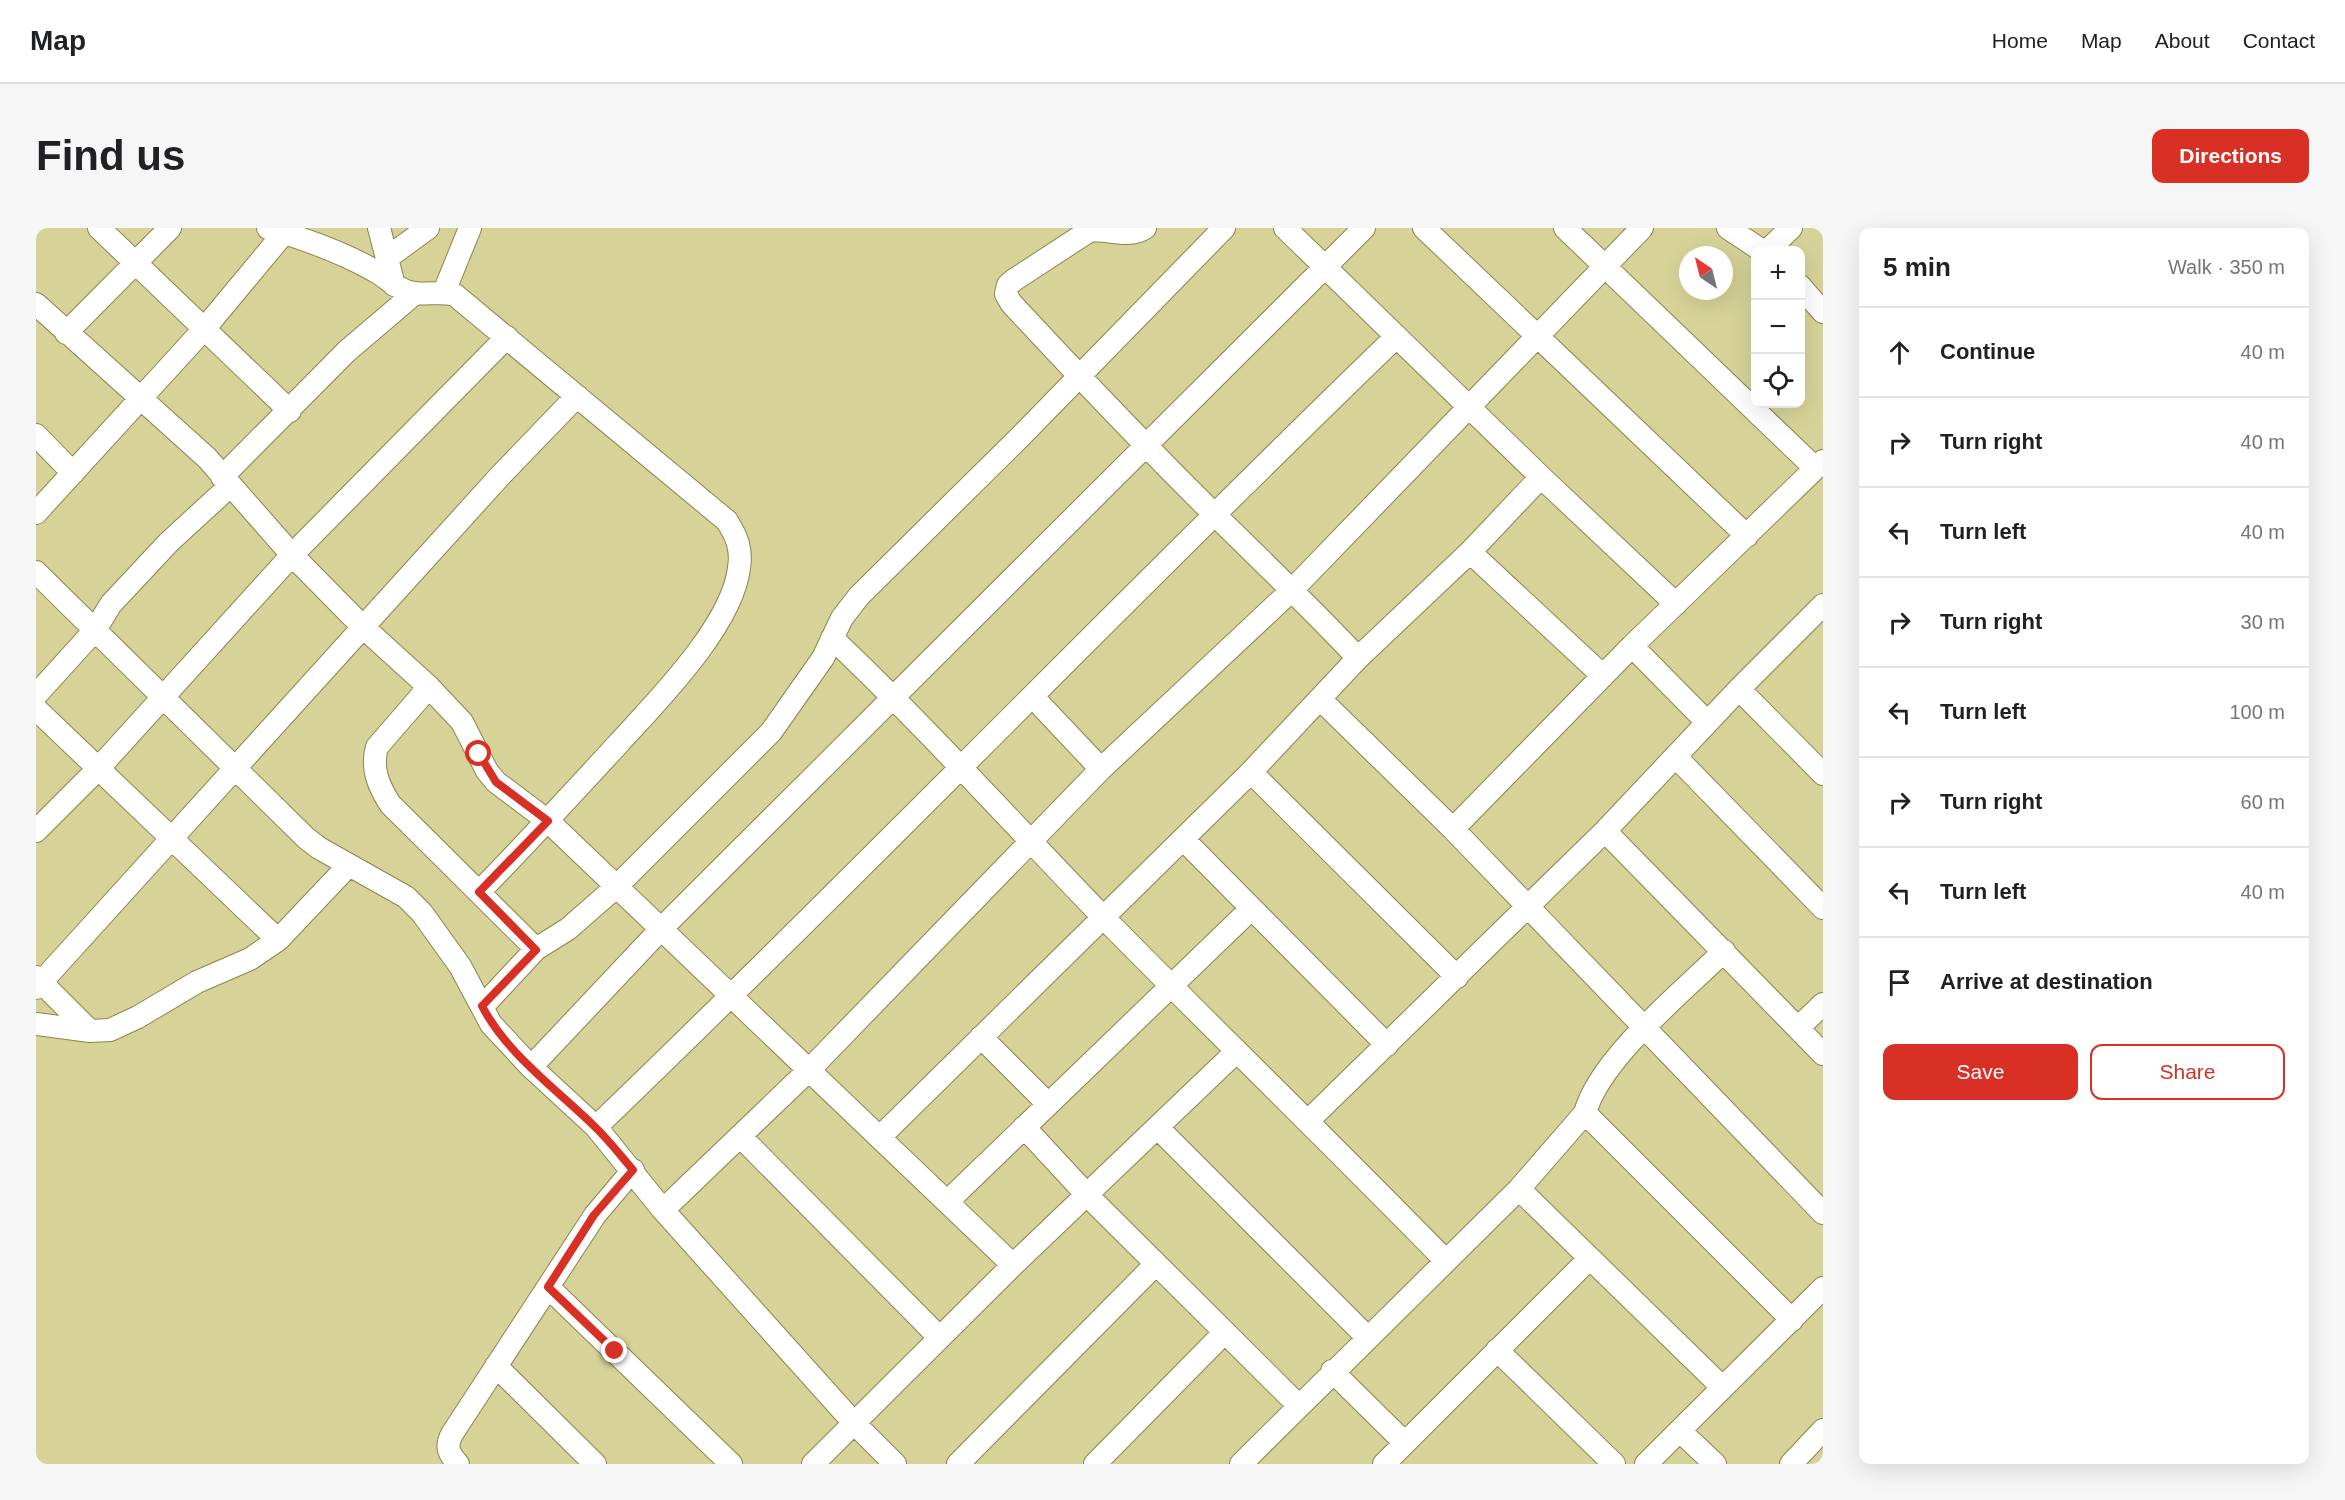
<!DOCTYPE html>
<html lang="en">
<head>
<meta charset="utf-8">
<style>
  :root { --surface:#fff; --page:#f6f6f6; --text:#202124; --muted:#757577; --line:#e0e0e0; --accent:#d93025 }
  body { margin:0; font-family:Arial,sans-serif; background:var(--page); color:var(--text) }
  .controls { position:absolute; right:18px; top:18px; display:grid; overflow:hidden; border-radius:12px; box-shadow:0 6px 24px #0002 }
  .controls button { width:54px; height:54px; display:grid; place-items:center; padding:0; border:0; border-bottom:2px solid var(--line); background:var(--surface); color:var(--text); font:30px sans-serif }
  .compass { position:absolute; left:1643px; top:18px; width:54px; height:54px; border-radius:50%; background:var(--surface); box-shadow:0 6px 24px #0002; rotate:325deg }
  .stop { position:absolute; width:18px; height:18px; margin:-14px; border:4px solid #d93025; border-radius:50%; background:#fff }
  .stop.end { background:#d93025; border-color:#fff; box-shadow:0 2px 6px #0008 }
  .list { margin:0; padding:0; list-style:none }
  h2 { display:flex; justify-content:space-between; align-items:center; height:78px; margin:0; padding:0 24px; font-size:26px }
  h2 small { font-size:20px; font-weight:400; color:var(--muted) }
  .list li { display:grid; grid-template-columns:39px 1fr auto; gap:18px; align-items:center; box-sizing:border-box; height:90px; padding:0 24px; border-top:2px solid var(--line) }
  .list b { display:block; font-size:22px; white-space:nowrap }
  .list em { font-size:20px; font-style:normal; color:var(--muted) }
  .actions { display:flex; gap:12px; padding:18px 24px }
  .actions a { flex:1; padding:14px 0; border:2px solid var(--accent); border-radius:12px; text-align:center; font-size:21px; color:var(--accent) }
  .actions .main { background:var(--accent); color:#fff }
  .icon { flex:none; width:33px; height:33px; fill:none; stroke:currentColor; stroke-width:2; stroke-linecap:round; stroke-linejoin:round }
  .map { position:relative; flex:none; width:1787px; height:1236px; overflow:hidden; border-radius:12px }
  header { display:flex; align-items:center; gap:36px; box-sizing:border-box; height:84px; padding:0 30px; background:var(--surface); border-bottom:2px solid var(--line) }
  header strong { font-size:28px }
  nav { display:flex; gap:33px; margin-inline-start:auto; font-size:21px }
  .intro { display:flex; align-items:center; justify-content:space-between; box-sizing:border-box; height:144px; padding:0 36px }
  h1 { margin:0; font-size:42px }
  .button { padding:15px 27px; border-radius:12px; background:var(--accent); color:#fff; font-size:21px; font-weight:700 }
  main { display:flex; gap:36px; padding:0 36px }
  aside { flex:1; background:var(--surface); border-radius:12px; box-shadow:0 6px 24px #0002 }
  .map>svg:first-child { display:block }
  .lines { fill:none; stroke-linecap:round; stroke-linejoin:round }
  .minor-casing { stroke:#89854c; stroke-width:24 }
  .minor { stroke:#fff; stroke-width:22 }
  .route { stroke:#d93025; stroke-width:8 }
</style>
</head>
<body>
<header>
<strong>Map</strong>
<nav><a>Home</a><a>Map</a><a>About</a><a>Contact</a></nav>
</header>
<div class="intro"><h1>Find us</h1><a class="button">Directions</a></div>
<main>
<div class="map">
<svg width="1787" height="1236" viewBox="0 0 1787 1236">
  <rect width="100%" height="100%" fill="#d7d398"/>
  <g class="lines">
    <g class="minor-casing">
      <path id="minor" d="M 63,0 L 254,183
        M 232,0 C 269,11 306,24 339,43 C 350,49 358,58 370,63 C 386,69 402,62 419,67 L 691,293 C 701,309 706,321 703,340 C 696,398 622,472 583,515 C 537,565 491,615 443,664
        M 343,0 L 358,57
        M 1109,0 C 1092,11 1071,0 1053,3 L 978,52 L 972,57 L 970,66 L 975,75 C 1041,146 1108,217 1177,285 C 1226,333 1275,380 1322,430
        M 1249,0 L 1505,249 L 1640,376
        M 1388,0 L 1711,308
        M 1529,0 L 1779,240
        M 1692,0 L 1725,22
        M 1732,22 L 1755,0
        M 351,30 L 392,0
        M 1764,58 L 1787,84
        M 408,64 L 434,0
        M 0,76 L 171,230 L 256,327 L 327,399 L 393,459 L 426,494 L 451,543 L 460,554 L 512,593 L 977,1037
        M 30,105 L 134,0
        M 0,207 L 37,245
        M 186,249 L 311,123 L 378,66
        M 0,285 L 169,100 L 248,5
        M 1434,324 L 1567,448
        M 0,344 L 270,610 L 283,620 L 370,669 L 386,685 L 424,738 L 455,796 L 495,839 L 560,899 L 627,982 L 818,1195 L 859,1236
        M 796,410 C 890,499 977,596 1067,689 C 1180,804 1296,916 1409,1032
        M 1596,418 L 1671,494
        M 393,459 L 341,519 C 335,540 342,557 354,576 L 500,721
        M 1703,461 L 1787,546
        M 0,467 L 59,402 L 75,376 L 133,314 L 194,258
        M 997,469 L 1065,541
        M 1285,472 L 1417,601 L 1787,985
        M 0,481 L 242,712
        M 1640,529 L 1787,680
        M 1215,544 L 1421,749
        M 1417,601 L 1596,418 L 1787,233
        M 0,603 L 61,542 L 256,327 L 471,109
        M 1569,603 L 1787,826
        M 1147,611 L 1351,817
        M 0,749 L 54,803
        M 0,760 L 464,248 L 541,168
        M 446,779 L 500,721 L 532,701 L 580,659 L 735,504 L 787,430 L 806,390 L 823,368 L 986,207 L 1188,0
        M 0,796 L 54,803 L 74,802 L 102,789 L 161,754 L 214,731 L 242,712 L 313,637
        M 1762,800 L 1787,776
        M 945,809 L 1012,876
        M 495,839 L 625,701 L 1328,0
        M 1549,885 L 1756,1092
        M 1273,892 L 1569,603 L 1703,461 L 1787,377
        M 560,899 C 830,640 1090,369 1360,109
        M 988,899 L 1052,968 L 1262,1177
        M 1122,900 L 1331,1109
        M 704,908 L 903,1109
        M 845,908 L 1215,544 L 1322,430 L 1434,324 L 1505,249
        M 1483,961 L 1686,1159
        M 912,973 L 1215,681
        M 627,982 L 774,841 L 1065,541 L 1257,361 L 1606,0
        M 512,1059 L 695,1236
        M 1461,1122 L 1578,1236
        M 460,1138 L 559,1236
        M 1296,1143 L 1368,1214
        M 1644,1203 L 1679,1236
        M 422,1236 C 413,1226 409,1219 416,1206 L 559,987 L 597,942
        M 777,1236 L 977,1037 L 1201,823
        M 922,1236 L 1120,1036
        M 1059,1236 L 1189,1104
        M 1205,1236 L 1483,961 L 1549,885 C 1564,830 1647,764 1688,723
        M 1348,1236 L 1554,1030
        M 1610,1236 L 1787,1060
        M 1755,1236 L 1787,1202"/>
    </g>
    <use href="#minor" class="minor"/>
  </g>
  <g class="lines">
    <path class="route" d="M 443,526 L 460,554 L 512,593 L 443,664 L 500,722 L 446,778 C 471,826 519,860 557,897 C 572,911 584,927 597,942 L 558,987 L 512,1059 L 579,1123"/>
  </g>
</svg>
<div class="controls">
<button>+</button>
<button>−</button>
<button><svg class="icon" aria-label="locate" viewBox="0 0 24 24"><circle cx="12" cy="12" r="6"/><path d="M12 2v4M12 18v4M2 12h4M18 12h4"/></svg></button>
</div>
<svg class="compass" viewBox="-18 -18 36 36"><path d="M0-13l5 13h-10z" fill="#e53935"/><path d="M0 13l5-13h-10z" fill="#757577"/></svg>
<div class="stop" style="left:443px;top:526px"></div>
<div class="stop end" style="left:579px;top:1123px"></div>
</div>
<aside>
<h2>5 min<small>Walk · 350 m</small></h2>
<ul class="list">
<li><svg class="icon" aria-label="ahead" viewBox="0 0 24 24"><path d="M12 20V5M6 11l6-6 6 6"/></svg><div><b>Continue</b></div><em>40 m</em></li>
<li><svg class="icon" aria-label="right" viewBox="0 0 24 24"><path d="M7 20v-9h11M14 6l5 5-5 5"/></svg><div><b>Turn right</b></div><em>40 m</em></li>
<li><svg class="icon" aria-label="left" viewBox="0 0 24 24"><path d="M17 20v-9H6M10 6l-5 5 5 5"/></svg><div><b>Turn left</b></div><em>40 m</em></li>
<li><svg class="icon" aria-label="right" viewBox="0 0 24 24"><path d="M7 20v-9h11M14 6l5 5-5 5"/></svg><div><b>Turn right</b></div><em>30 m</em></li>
<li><svg class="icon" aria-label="left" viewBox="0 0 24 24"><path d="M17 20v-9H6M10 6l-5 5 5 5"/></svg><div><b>Turn left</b></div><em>100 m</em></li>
<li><svg class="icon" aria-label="right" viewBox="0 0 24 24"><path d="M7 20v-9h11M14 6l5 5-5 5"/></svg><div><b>Turn right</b></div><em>60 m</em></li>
<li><svg class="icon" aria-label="left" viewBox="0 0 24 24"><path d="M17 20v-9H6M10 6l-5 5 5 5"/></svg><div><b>Turn left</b></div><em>40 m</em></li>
<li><svg class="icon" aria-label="arrive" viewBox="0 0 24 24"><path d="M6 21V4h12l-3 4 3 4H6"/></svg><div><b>Arrive at destination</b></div></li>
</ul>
<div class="actions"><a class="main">Save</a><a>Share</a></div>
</aside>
</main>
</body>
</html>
